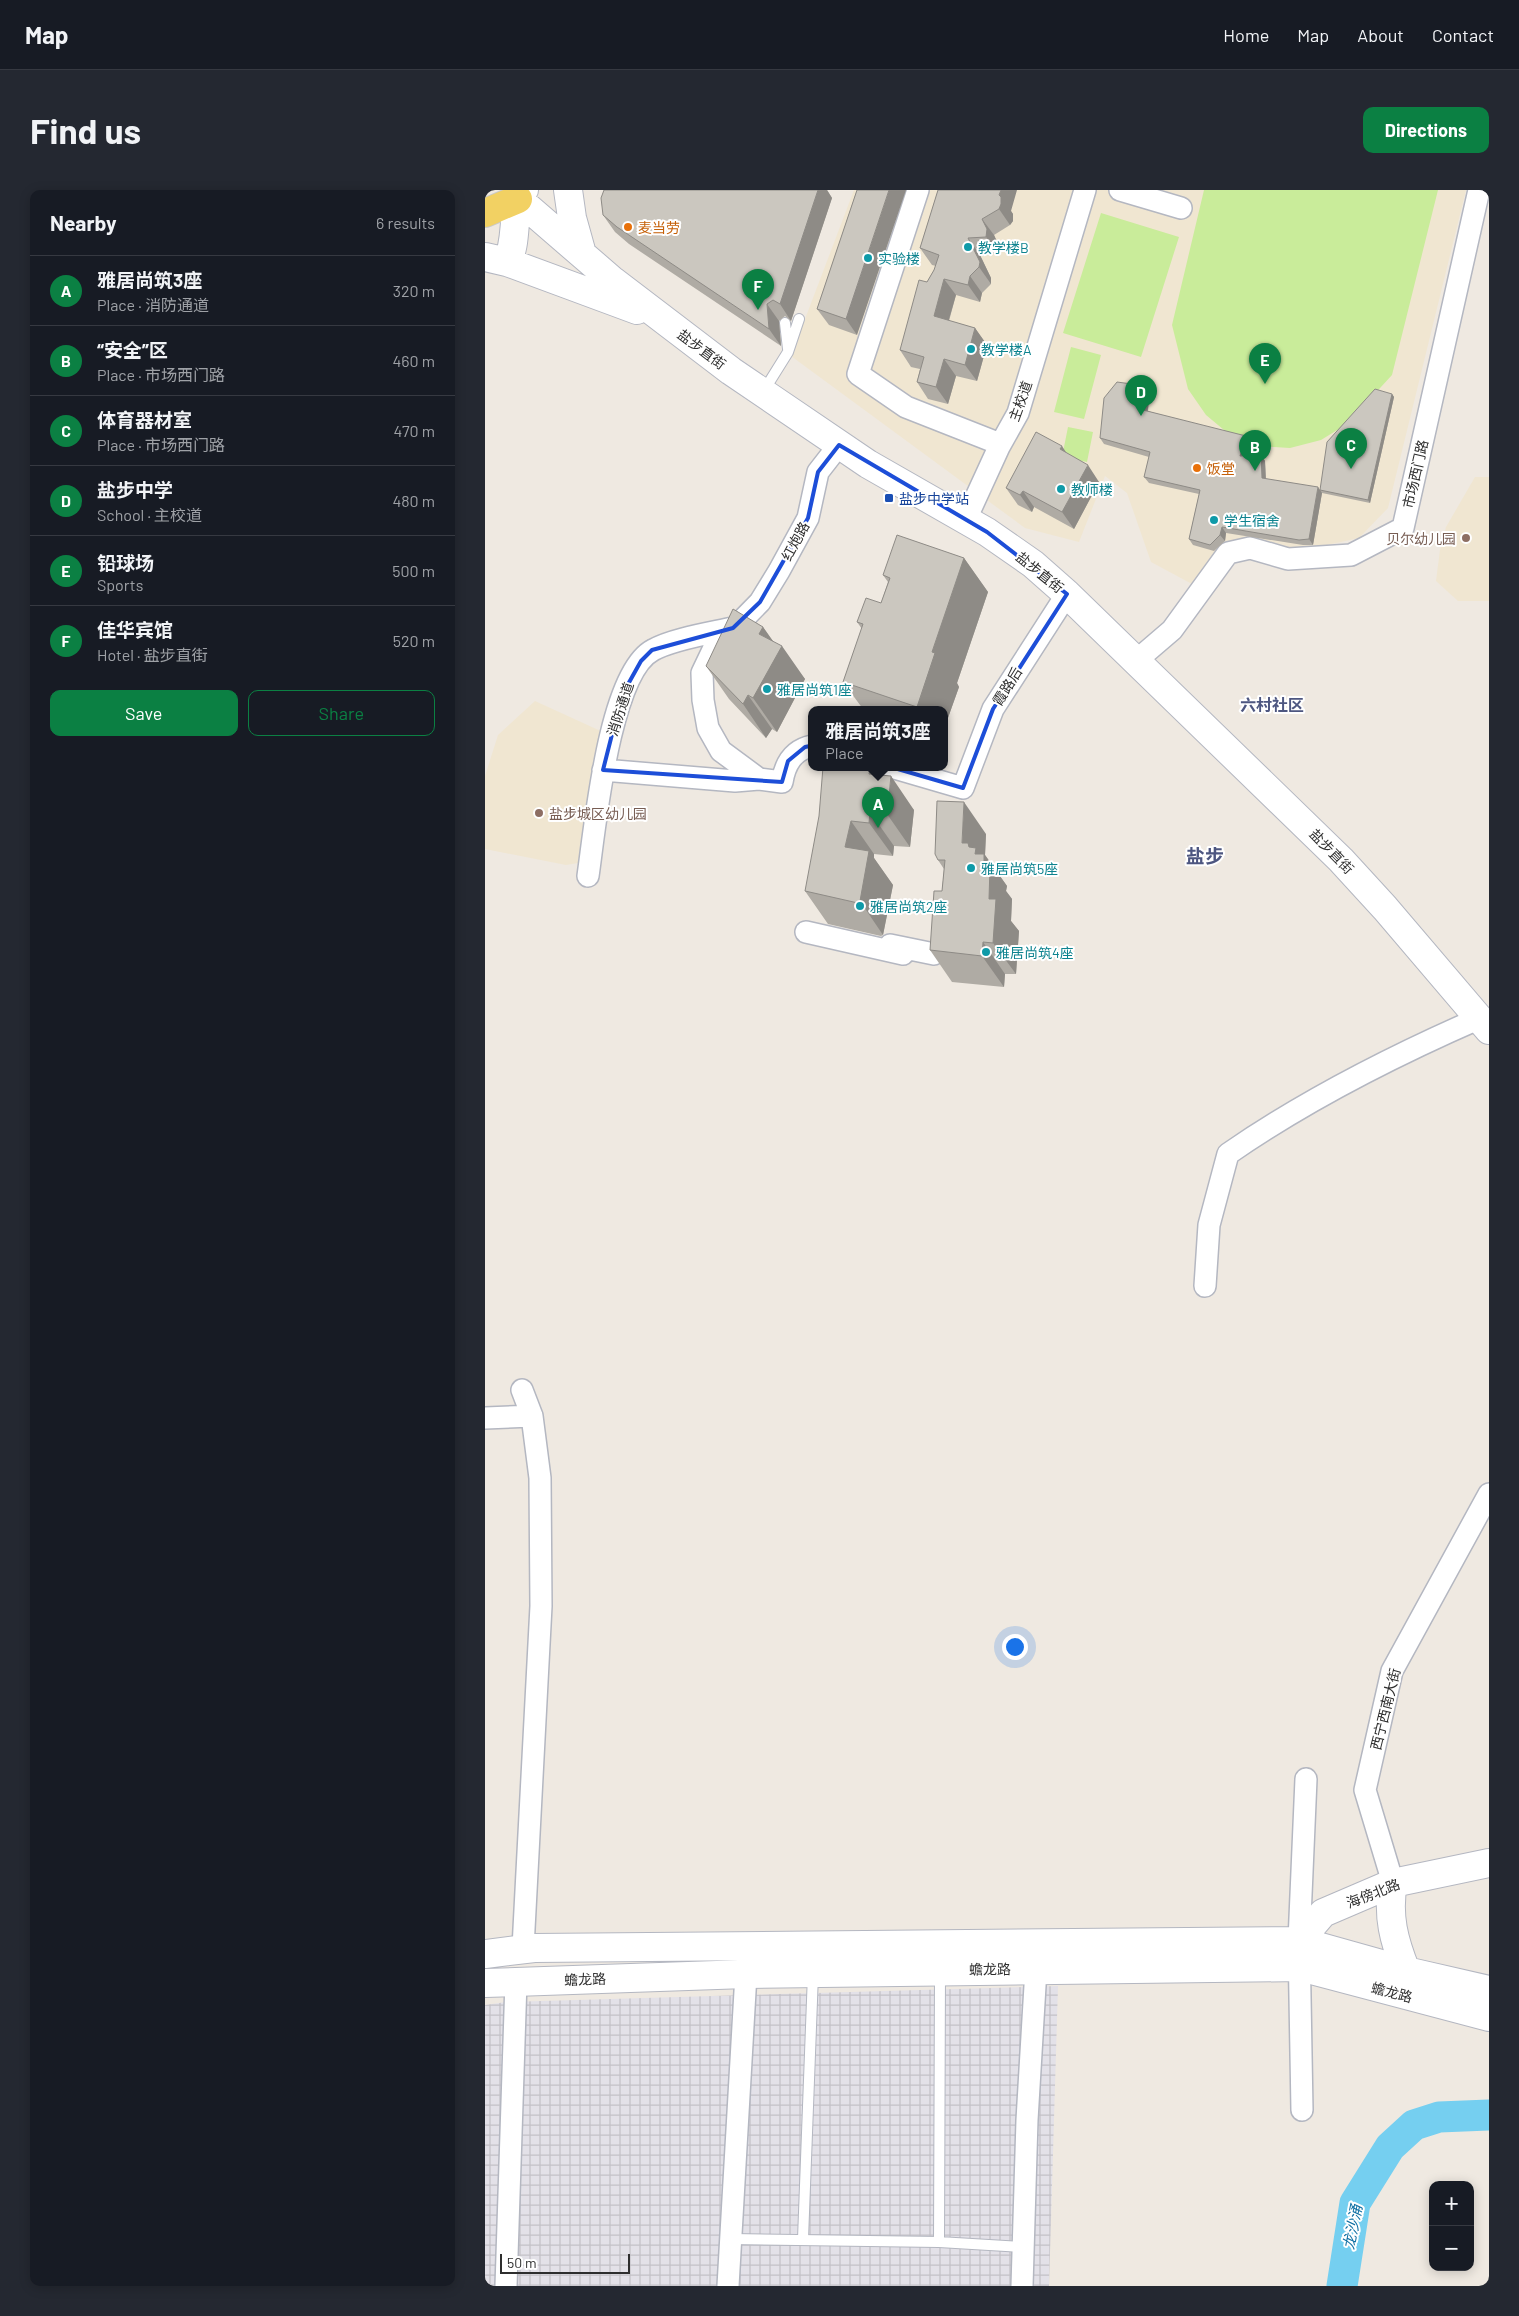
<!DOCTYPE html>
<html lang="en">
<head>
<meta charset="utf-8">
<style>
  :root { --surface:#171b24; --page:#242831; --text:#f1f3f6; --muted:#9ea1a6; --line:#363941; --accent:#0b8043 }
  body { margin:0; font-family:Barlow,"Noto Sans SC",sans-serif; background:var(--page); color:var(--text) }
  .controls { position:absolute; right:15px; bottom:15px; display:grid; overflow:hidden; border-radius:10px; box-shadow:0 2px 12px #0003 }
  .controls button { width:45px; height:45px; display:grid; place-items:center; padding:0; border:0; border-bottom:1px solid var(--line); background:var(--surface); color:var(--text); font:25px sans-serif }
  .scale { position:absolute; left:15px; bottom:12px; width:130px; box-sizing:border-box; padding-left:5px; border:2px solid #2e2e2e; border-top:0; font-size:14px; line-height:18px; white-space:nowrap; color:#2e2e2e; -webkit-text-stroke:4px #fff; paint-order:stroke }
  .you { position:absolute; left:529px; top:1456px; width:18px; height:18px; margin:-12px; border:4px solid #fff; border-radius:50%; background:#1a73e8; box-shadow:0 0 0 8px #1a73e833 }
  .badge { display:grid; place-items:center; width:32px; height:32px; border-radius:50%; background:var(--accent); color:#fff; font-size:16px; font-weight:700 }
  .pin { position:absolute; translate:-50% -41px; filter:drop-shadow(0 1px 2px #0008) }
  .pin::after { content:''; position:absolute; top:26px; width:18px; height:15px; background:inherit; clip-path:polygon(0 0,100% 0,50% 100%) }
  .popup { position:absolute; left:323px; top:516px; width:140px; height:65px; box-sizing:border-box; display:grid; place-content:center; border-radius:10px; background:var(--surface); filter:drop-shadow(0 1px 4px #0005); font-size:16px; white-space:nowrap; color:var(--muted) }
  .popup b { font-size:19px; color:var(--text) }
  .popup::after { content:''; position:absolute; left:50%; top:100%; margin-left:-10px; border:10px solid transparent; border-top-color:var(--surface) }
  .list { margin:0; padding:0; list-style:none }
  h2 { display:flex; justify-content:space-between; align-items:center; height:65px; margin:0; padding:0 20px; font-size:21px }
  h2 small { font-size:16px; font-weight:400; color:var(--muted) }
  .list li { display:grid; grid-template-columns:32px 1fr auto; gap:15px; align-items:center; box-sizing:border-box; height:70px; padding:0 20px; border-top:1px solid var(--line) }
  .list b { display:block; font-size:19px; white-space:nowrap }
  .list p { margin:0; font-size:16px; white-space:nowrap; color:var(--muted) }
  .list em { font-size:16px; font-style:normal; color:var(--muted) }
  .actions { display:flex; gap:10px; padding:15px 20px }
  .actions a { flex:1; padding:11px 0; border:1px solid var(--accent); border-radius:10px; text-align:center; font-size:18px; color:var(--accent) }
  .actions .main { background:var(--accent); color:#fff }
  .map { position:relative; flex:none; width:1004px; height:2096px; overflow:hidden; border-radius:10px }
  header { display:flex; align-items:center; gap:30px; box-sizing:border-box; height:70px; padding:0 25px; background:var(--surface); border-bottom:1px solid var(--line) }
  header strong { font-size:24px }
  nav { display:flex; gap:28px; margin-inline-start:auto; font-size:18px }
  .intro { display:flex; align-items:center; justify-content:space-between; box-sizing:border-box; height:120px; padding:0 30px }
  h1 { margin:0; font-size:35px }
  .button { padding:12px 22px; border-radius:10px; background:var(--accent); color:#fff; font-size:18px; font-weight:700 }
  main { display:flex; gap:30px; padding:0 30px }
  aside { flex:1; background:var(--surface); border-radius:10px; box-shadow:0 2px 12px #0003 }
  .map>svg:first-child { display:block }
  .industrial { fill:url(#industrial-grid) }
  .education { fill:#f0e6d1 }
  .pitch { fill:#c9ec9a }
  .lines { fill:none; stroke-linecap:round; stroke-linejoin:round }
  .river { stroke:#75cff0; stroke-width:31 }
  .lane-casing { stroke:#b4b7c1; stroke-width:12 }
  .street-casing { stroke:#b4b7c1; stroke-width:24 }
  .secondary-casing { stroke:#b4b7c1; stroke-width:30 }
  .primary-casing { stroke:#c9c9c9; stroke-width:30 }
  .lane { stroke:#fff; stroke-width:10 }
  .street { stroke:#fff; stroke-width:21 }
  .secondary { stroke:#fff; stroke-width:28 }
  .primary { stroke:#f2d163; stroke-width:28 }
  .wall { fill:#afaba4 }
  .shaded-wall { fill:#8e8b86 }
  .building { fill:#cbc7bf; stroke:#8e8b86 }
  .marked { fill:none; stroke:#1d4ed8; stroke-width:4; stroke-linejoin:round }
  .food-dot { fill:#e8710a; stroke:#fff; stroke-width:2 }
  .culture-dot { fill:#0f9aa8; stroke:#fff; stroke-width:2 }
  .transit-dot { fill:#1a4fb4; stroke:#fff; stroke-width:2 }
  .education-dot { fill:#8d6e63; stroke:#fff; stroke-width:2 }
  .labels { text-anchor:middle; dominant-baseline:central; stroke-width:4; stroke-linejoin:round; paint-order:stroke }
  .food-label { font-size:14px; fill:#c56008; stroke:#fff; text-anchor:start }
  .culture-label { font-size:14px; fill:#0d838f; stroke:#fff; text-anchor:start }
  .street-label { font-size:14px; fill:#2e2e2e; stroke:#fff }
  .transit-label { font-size:14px; fill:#164399; stroke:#fff; text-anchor:start }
  .education-label { font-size:14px; fill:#785e54; stroke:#fff; text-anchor:end }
  .water-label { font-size:15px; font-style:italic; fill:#0d6fa3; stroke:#fff }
  .quarter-label { font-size:16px; font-weight:bold; fill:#4d5680; stroke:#fff }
  .district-label { font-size:19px; font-weight:bold; fill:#4d5680; stroke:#fff }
</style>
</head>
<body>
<header>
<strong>Map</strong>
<nav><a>Home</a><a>Map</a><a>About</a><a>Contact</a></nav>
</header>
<div class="intro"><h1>Find us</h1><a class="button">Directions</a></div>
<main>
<aside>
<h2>Nearby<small>6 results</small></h2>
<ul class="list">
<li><span class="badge">A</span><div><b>雅居尚筑3座</b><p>Place · 消防通道</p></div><em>320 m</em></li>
<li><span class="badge">B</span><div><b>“安全”区</b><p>Place · 市场西门路</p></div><em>460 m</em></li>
<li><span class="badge">C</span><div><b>体育器材室</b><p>Place · 市场西门路</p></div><em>470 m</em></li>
<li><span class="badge">D</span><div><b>盐步中学</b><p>School · 主校道</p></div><em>480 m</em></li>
<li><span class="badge">E</span><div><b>铅球场</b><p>Sports</p></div><em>500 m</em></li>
<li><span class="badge">F</span><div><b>佳华宾馆</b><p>Hotel · 盐步直街</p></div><em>520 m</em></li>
</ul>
<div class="actions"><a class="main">Save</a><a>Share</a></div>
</aside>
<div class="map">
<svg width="1004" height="2096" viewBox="0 0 1004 2096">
  <defs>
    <pattern id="industrial-grid" width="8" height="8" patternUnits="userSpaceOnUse" patternTransform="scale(1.25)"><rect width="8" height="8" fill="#e3e1e8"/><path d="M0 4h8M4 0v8" fill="none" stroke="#c3c1c7"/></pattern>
  </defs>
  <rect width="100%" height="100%" fill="#efe9e1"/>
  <path class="industrial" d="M 573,1796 L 564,2096 L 0,2096 L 0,1815 L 21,1812 Z"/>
  <path class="education" d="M 369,0 L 981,0 L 903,318 L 874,348 L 819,360 L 743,356 L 707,394 L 666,372 L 642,303 L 620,286 L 594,352 L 540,338 L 306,166 Z
    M 990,287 L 1004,287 L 1004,411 L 973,411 L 951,391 L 955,360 L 961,337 Z
    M 50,511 L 120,543 L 99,672 L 81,675 L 0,659 L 0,586 L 13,545 Z"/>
  <path class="pitch" d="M 719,0 L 953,0 L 907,185 L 862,234 L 836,250 L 805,258 L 774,256 L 745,245 L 721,225 L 703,199 L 687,135 Z
    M 616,23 L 694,47 L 656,167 L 578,143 Z
    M 586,157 L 616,165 L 599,229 L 569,222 Z
    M 583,237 L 608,242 L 602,272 L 577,267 Z"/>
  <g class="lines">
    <path class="river" d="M 857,2096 L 870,2013 L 905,1957 L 929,1935 L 954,1927 L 1004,1925"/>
    <g class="lane-casing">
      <path id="lane" d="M 300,133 L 303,159
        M 278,202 L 303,162 L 314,129
        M 246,2049 L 454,2052 L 538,2057
        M 318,2049 L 328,1784
        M 454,2052 L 455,1783"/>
    </g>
    <g class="street-casing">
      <path id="street" d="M 433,0 L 373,184 L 421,217 L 515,254
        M 635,0 L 696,18
        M 481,329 L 514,257 L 533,223 L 600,0
        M 652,470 L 687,440 L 743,363 L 765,358 L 803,369 L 866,365 L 918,338 L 994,0
        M 327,556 C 308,560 300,574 297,592 L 274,589 L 236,561 L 223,538 L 218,510 L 217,483 L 228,460 L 275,412 L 294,381 L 323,328 L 333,282 L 354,255
        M 406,577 L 478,598 L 508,519 L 582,404
        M 118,580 L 250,591 L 274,589
        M 103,686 C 110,638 124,483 168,460 C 187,449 226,443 248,438
        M 321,742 L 418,764
        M 405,755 L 449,764
        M 720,1096 L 724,1035 L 743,964 C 821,910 908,866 995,828
        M 37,1200 L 47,1226 L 55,1288 L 56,1416 L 38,1758
        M 0,1228 L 47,1226
        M 908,1693 L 880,1600 L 907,1481 L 1004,1304
        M 817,1920 L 814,1751 L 821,1589
        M 21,2096 L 31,1791
        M 243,2096 L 261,1784
        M 537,2096 L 542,1930 L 551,1779"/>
    </g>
    <g class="secondary-casing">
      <path id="secondary" d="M 83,0 L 87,28 L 97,64
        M 33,9 L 128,91 L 246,181 L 383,274 L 502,342 L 548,374 L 582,404 L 856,670 L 900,718 L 1004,840
        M 0,67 L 22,72 L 152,120
        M 22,72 C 34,49 25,21 39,0
        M 908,1693 C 902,1726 909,1751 921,1781
        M 814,1751 L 838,1723 L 908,1693 L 1004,1673
        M 0,1764 L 49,1758 L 814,1751 L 921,1781 L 1004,1800
        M 0,1793 L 261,1784 L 815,1777 L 1004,1827"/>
    </g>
    <g class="primary-casing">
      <path id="primary" d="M 0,23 L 33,9"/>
    </g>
    <use href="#lane" class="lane"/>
    <use href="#street" class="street"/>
    <use href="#secondary" class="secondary"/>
    <use href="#primary" class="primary"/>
  </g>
  <path class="wall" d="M 119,0 L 342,0 L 347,8 L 306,131 L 300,126 L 294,131 L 296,156 L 144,54 L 130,42 L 118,25 Z
    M 372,0 L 372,145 L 344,135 L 332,119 Z
    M 453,0 L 526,21 L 528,24 L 528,31 L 525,35 L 509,45 L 514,56 L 513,63 L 495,65 L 506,88 L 506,94 L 497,103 L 495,112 L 471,105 L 464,131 L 490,138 L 502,155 L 492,191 L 471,186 L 463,214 L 443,209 L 432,192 L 435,179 L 426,177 L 415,160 L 442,92 L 449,80 L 451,76 L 447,75 L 435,58 Z
    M 665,202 L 663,221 L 765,252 L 761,266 L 776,265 L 780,271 L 781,289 L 835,300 L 907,204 L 909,207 L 885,313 L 837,303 L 828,355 L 818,355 L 741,343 L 740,351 L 729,361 L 708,355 L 704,349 L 714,304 L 664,293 L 659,287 L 664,267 L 619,254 L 615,248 Z
    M 582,263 L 614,292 L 589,339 L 549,317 L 547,322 L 533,315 L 521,298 Z
    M 479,368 L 503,402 L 472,493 L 474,497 L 459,539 L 459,519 L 378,519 L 358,492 L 377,439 L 372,432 L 396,413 L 403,392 L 398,385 Z
    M 278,437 L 288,451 L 320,489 L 292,542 L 287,539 L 281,548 L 244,509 L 221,476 Z
    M 389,585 L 429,620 L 425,657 L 409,656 L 408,666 L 389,664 L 389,668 L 408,695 L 398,745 L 396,746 L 343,734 L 320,701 Z
    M 501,644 L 500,665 L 522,696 L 521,701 L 527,709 L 526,731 L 534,741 L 531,784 L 520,784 L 519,797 L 467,792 L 445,760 L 457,701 L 459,679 L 453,670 Z"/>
  <path class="shaded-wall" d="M 333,0 L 342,0 L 347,8 L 306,131 L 295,114 Z
    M 404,0 L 421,0 L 372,145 L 361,129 Z
    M 516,0 L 532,0 L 526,21 L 528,24 L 528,31 L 525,35 L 514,19 L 514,5 Z
    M 497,29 L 509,45 L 514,56 L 513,63 L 501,47 Z
    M 483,48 L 495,65 L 506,88 L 506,94 L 494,77 Z
    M 485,86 L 497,103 L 495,112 L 483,95 Z
    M 459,89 L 471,105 L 460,143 L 449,126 Z
    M 282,114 L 294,131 L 296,156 L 284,139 Z
    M 490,138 L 502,155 L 492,191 L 480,175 Z
    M 459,169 L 471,186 L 463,214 L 451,197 Z
    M 661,196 L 665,202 L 662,226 L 658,220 Z
    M 907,204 L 909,207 L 885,313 L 883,310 Z
    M 761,246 L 765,252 L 759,272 L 755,266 Z
    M 577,256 L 588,273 L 575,259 Z
    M 776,265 L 780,271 L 781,294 L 777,288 Z
    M 603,275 L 614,292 L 589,339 L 577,322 Z
    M 833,297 L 837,303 L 828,355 L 824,349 Z
    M 538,301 L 549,317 L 547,322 L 535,305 Z
    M 737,337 L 741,343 L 740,351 L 735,345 Z
    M 479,368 L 503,402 L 472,493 L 474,497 L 459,539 L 459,519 L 433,519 L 432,517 L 447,462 Z
    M 278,437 L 294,460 L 297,456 L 320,489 L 292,542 L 268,508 L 274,444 Z
    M 263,505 L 287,539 L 281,548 L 258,514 Z
    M 385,579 L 404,605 L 406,586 L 429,620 L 425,657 L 402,624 L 384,584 Z
    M 479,612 L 501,644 L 500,665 L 522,696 L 521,701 L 527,709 L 526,731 L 534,741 L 531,784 L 508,753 L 504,709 L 477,653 Z
    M 385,622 L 409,656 L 408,666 L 384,633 Z
    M 366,631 L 389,664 L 389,668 L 408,695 L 398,745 L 375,711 L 360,657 Z
    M 498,752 L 520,784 L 519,797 L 497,766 Z"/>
  <path class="building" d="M 119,0 L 333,0 L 295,114 L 288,110 L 282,114 L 284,139 L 132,37 L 118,25 L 116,8 Z
    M 372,0 L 404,0 L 361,129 L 332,119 Z
    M 453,0 L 516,0 L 514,5 L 516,7 L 516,14 L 514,19 L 497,29 L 502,39 L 501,47 L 483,48 L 495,72 L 494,77 L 485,86 L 483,95 L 459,89 L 449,126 L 490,138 L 480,175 L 459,169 L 451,197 L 432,192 L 439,167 L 415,160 L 434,90 L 442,92 L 449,80 L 454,65 L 435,58 Z
    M 632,192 L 661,196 L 658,220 L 761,246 L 755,266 L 776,265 L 777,288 L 833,297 L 824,349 L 814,350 L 737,337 L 735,345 L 725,355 L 704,349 L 715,300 L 659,287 L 665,262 L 615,248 L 619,208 Z
    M 890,199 L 907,204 L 883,310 L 835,300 L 842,252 Z
    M 551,242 L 577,256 L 575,259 L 603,275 L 577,322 L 538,301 L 535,305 L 521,298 Z
    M 412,345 L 479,368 L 447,462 L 450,463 L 432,517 L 358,492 L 378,434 L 372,432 L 381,408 L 396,413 L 405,388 L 398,385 Z
    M 248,419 L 278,437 L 274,444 L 297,456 L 268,508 L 263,505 L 258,514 L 221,476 Z
    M 338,577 L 364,577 L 385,579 L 384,584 L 406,586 L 402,624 L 385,622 L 384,633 L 366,631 L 360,657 L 384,661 L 375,711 L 373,713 L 320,701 L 334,626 Z
    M 452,611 L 479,612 L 477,653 L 483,653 L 484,657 L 491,658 L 490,664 L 499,664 L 499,677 L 505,677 L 504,709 L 511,709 L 508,753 L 498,752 L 497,766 L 445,760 L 449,701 L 457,701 L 460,670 L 453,670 L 450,664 Z"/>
  <path class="marked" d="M 354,255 L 502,342 L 582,404 L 508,519 L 478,598 L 330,555 L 320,557 L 303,571 L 297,592 L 118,580 L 137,505 L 156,471 L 167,460 L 248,438 L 275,412 L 323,328 L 333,282 Z"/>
  <g class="food-dot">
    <circle cx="143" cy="37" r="5"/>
    <circle cx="712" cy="278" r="5"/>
  </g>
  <g class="culture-dot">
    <circle cx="483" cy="57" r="5"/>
    <circle cx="383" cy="68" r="5"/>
    <circle cx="486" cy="159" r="5"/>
    <circle cx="576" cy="299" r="5"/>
    <circle cx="729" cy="330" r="5"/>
    <circle cx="282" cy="499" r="5"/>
    <circle cx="486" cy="678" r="5"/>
    <circle cx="375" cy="716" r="5"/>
    <circle cx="501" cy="762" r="5"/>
  </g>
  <rect class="transit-dot" x="399" y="303" width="10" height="10" rx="2.5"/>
  <g class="education-dot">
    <circle cx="981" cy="348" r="5"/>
    <circle cx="54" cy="623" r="5"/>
  </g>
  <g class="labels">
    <g class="food-label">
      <text x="153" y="37">麦当劳</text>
      <text x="722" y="278">饭堂</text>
    </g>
    <g class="culture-label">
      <text x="493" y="57">教学楼B</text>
      <text x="393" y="68">实验楼</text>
      <text x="496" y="159">教学楼A</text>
      <text x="586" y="299">教师楼</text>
      <text x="739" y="330">学生宿舍</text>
      <text x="292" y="499">雅居尚筑1座</text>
      <text x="496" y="678">雅居尚筑5座</text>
      <text x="385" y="716">雅居尚筑2座</text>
      <text x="511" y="762">雅居尚筑4座</text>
    </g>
    <g class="street-label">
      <text transform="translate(217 159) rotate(37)">盐步直街</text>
      <text transform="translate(535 211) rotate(-70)">主校道</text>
      <text transform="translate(930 284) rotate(-77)">市场西门路</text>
      <text transform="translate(310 351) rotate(-62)">红炮路</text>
      <text transform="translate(555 382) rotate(39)">盐步直街</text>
      <text transform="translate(522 496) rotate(-58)">霞路后</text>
      <text transform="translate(135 519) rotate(-72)">消防通道</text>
      <text transform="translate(847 661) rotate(46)">盐步直街</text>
      <text transform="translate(900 1519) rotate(-76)">西宁西南大街</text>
      <text transform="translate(888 1703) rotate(-21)">海傍北路</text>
      <text transform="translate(505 1779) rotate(-1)">蟾龙路</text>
      <text transform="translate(100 1789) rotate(-2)">蟾龙路</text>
      <text transform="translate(907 1802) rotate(15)">蟾龙路</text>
    </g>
    <g class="transit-label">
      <text x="414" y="308">盐步中学站</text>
    </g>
    <g class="education-label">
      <text x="971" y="348">贝尔幼儿园</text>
      <text x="64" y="623" text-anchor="start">盐步城区幼儿园</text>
    </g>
    <g class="water-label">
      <text transform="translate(867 2037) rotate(-79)">龙沙涌</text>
    </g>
    <g class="quarter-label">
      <text x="787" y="514">六村社区</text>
    </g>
    <g class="district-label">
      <text x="720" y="665">盐步</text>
    </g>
  </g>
</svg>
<div class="controls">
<button>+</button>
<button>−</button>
</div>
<div class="scale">50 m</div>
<div class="you"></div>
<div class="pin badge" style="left:393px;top:638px">A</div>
<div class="popup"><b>雅居尚筑3座</b>Place</div>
<div class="pin badge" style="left:770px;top:281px">B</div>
<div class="pin badge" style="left:866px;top:279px">C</div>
<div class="pin badge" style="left:656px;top:226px">D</div>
<div class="pin badge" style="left:780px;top:194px">E</div>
<div class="pin badge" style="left:273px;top:120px">F</div>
</div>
</main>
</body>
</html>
